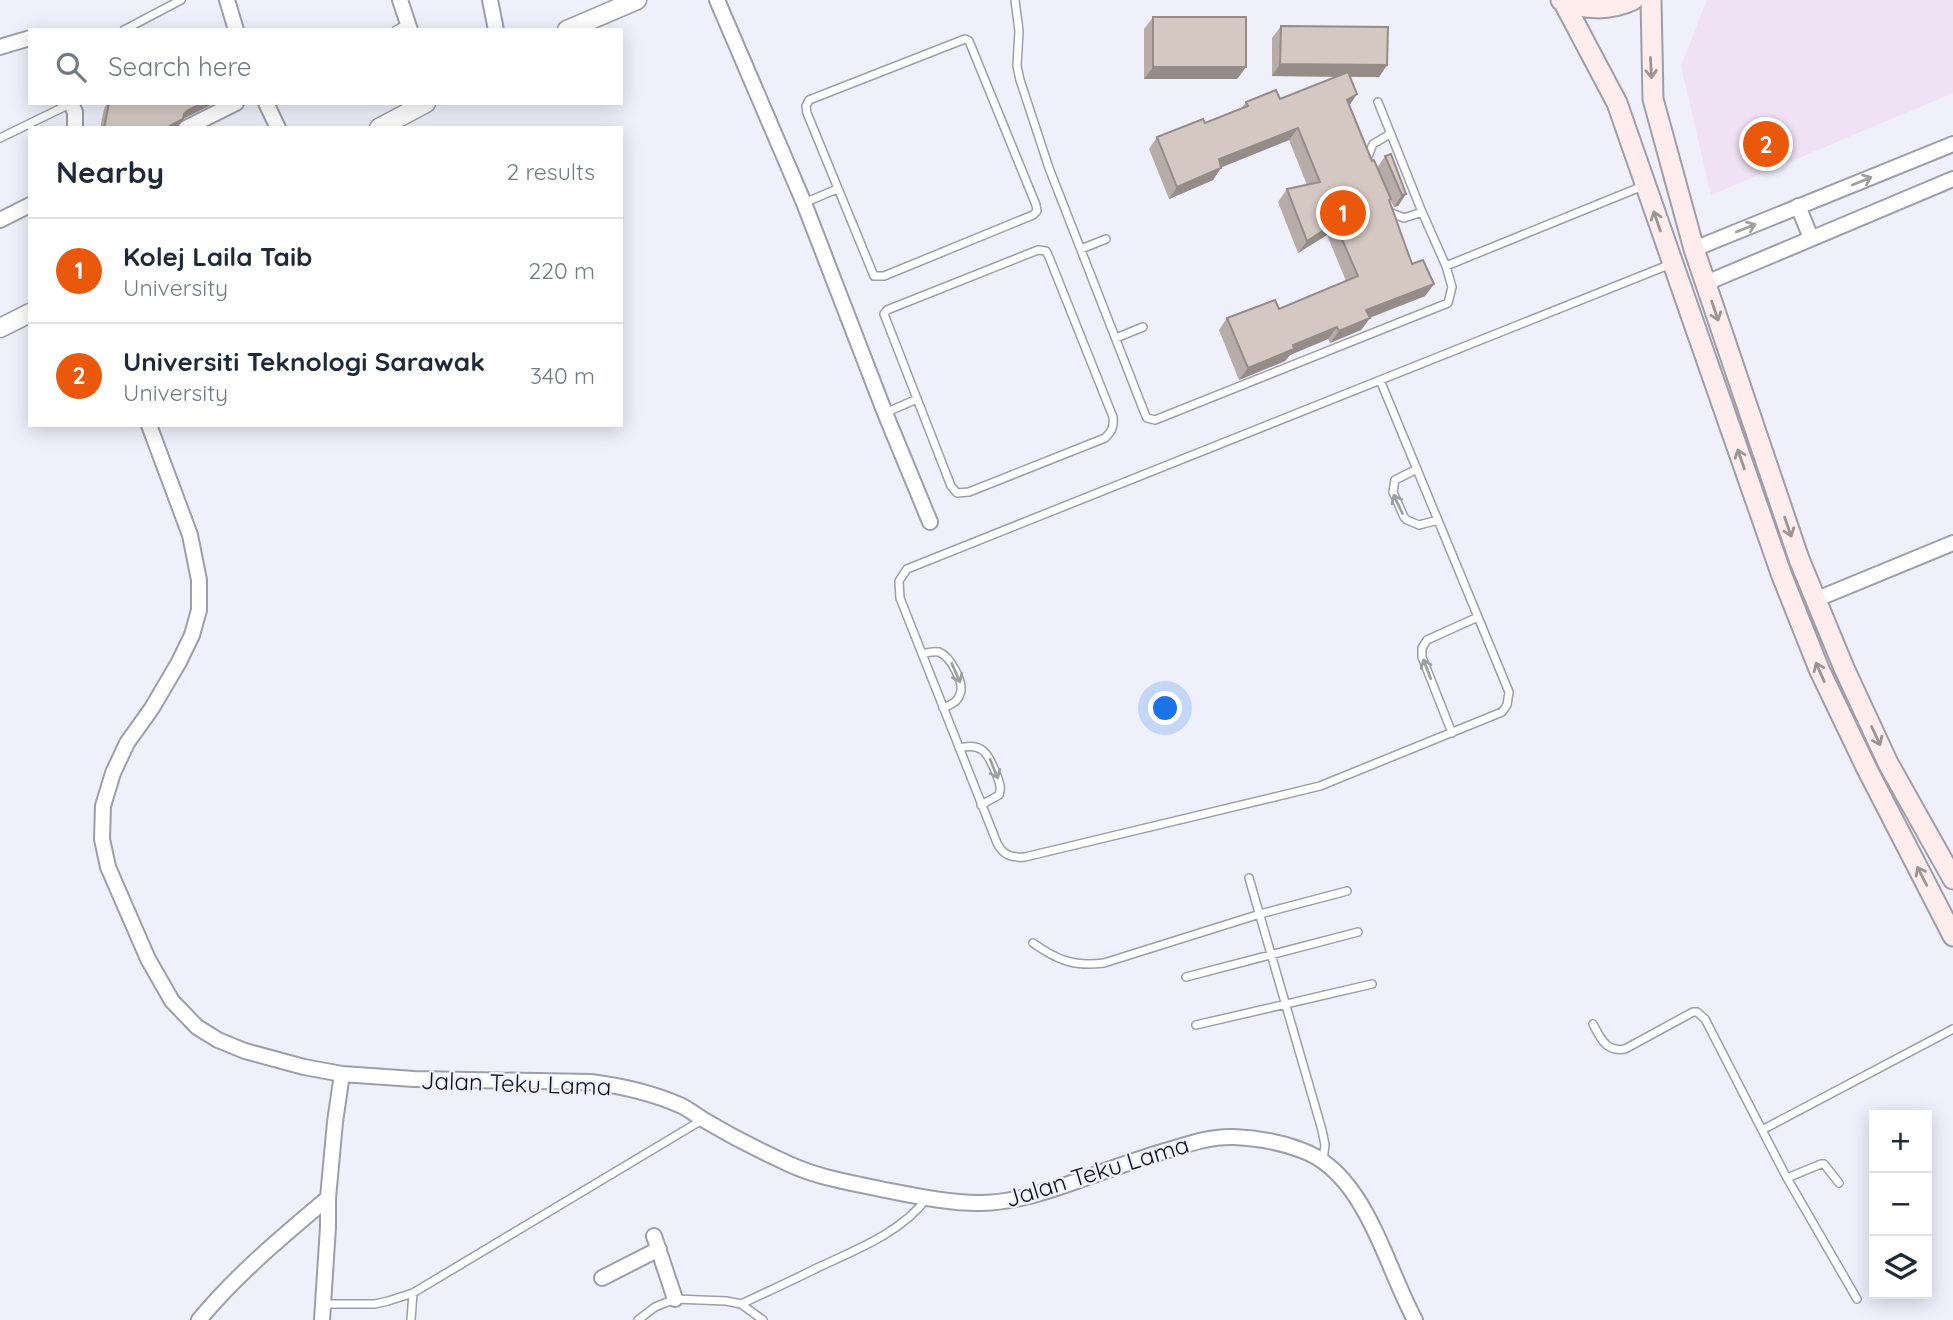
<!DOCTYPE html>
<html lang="en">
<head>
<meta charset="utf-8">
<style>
  :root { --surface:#fff; --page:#f2f2f3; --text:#1f2937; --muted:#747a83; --line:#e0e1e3; --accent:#ea580c }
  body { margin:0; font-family:Quicksand,sans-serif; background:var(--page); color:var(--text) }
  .controls { position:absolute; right:21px; bottom:21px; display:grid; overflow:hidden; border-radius:0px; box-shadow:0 4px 18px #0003 }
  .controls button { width:63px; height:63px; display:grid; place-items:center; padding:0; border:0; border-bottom:2px solid var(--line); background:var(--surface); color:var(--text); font:35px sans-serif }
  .you { position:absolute; left:1166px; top:709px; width:24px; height:24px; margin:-18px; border:5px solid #fff; border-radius:50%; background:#1a73e8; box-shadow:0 0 0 10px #1a73e833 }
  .badge { display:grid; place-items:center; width:46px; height:46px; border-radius:50%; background:var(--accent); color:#fff; font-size:23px; font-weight:700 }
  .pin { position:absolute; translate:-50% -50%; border:4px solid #fff; box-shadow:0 2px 7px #0006 }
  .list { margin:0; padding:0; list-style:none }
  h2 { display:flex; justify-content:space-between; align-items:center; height:91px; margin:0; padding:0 28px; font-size:30px }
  h2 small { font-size:23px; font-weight:400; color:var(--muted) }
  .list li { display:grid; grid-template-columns:46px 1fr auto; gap:21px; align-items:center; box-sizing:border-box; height:105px; padding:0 28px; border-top:2px solid var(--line) }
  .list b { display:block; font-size:26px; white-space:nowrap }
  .list p { margin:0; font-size:23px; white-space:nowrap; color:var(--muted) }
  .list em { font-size:23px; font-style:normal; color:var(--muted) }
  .icon { flex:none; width:38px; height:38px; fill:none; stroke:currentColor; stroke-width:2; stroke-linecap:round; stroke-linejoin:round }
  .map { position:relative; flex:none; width:1953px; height:1320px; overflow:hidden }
  .search { position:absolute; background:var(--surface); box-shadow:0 4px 18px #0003; left:28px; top:28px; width:595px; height:77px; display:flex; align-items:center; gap:18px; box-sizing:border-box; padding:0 24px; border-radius:0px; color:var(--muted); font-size:26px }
  .panel { position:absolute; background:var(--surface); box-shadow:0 4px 18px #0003; left:28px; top:126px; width:595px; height:301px; border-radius:0px }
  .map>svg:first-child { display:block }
  .education { fill:#f0e1f4 }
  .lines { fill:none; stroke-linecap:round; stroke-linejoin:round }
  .service-casing { stroke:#9d9ea9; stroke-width:10 }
  .minor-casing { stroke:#9d9ea9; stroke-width:18 }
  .tertiary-casing { stroke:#9d9ea9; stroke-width:21 }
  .secondary-casing { stroke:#9d9ea9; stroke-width:23 }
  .service { stroke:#fff; stroke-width:7 }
  .minor { stroke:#fff; stroke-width:14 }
  .tertiary { stroke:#fff; stroke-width:18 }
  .secondary { stroke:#feedec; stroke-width:19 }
  .wall { fill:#b7aca8 }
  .shaded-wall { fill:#958c88 }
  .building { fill:#d5c8c3; stroke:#958c88; stroke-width:2 }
  .oneway { stroke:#9e9495 }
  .oneway2 { stroke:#9f9fa1 }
  .labels { text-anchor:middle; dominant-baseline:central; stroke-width:5; stroke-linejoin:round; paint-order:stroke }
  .street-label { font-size:24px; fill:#0f0f13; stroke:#eff0fc }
</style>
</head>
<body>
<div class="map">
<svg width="1953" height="1320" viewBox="0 0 1953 1320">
  <rect width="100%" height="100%" fill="#eff0fc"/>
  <path class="education" d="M 1707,0 L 1953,0 L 1953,93 L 1711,195 L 1681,66 Z"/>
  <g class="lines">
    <g class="service-casing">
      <path id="service" d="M 1015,0 L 1019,31 L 1017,66 L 1020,80 L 1049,168 L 1145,414 L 1147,418 L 1155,420 L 1448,303 L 1452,287 L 1446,266 L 1422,212 L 1378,102
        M 124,30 L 181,0
        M 396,30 L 408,24
        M 965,39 L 969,41 L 1036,205 L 1037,211 L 1033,215 L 884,276 L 874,276 L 807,113 L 806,106 L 809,100 Z
        M 0,138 L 72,103
        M 1367,159 L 1373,144 L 1390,134
        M 804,203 L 837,189
        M 1388,209 L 1389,212 L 1404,218 L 1422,212
        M 1081,249 L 1106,239
        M 1038,250 L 1046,251 L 1049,257 L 1113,417 C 1114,427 1112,431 1105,438 L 969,492 L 957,493 L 951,486 L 884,314 L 887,310 Z
        M 1446,266 L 1643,186
        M 1116,338 L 1143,327
        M 1380,380 L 1509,692 L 1507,705 L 1502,712 L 1320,786 L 1025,857 C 1011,858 1003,855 997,843 L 900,598 L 899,581 L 907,569 L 1671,264
        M 885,413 L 917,399
        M 1417,469 L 1395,480 L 1393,492 L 1404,517 L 1407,520 L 1419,525 L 1438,520
        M 922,654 C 928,652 933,651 939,652 C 950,656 965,683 960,694 C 958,702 950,705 943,708
        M 1452,733 L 1422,657 L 1422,648 L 1427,640 L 1478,617
        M 959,748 C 983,742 988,754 996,773 C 999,782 1002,787 999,795 L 981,805
        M 1249,878 L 1322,1130 L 1325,1145 L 1323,1160
        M 1033,943 C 1057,960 1074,967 1104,963 L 1260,914 L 1347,891
        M 1186,977 L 1358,932
        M 1593,1024 C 1601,1039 1606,1052 1625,1049 L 1693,1012 L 1697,1012 L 1705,1019 L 1762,1130
        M 1196,1025 L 1372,984
        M 1787,1178 L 1821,1164 L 1824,1164 L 1839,1183
        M 1857,1299 L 1787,1178 L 1762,1130 L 1953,1029
        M 323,1304 L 375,1304 L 388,1301 L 413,1293 L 702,1120
        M 741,1304 C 767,1292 793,1280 819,1267 C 856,1250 902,1232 927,1198
        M 411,1320 L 413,1293
        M 638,1320 L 655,1307 L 675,1299 L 726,1301 L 741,1304 L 763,1320"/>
    </g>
    <g class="minor-casing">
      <path id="minor" d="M 227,0 L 236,30
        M 400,0 L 410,30
        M 490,0 L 496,30
        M 717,0 L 804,203 L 885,413 L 930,522
        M 0,47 L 30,38
        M 71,103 L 75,112 L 75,128
        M 266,103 L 278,128
        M 186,128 L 236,103
        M 1798,206 L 1811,238
        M 0,220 L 30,205
        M 1694,249 L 1953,144
        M 1706,283 L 1953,179
        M 149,425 L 190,535 L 199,580 L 199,610 L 192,635 L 179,662 L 152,708 L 127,743 L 113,773 L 103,806 L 102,839 L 108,867 L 148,959 L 172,1001 L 197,1027 L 218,1040 L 245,1051 L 304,1067 L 342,1074 L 414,1079 L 591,1082 C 622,1086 653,1093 682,1106 C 690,1110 697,1116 704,1120 C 731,1136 760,1151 789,1164 C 819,1178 853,1183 885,1190 C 916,1196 948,1203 979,1203 C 1013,1203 1046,1192 1077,1181 C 1108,1170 1140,1158 1172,1149 C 1191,1143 1213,1136 1234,1137 C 1255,1138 1280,1142 1301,1150 C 1365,1172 1385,1265 1415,1320
        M 1817,599 L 1953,543
        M 654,1236 L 675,1299
        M 602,1278 L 659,1249
        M 199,1320 C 237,1274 283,1236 328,1198
        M 322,1320 L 328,1227 L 328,1198 L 335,1122 L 342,1074"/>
    </g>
    <g class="tertiary-casing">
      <path id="tertiary" d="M 567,30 L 637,0
        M 379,128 L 426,103
        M 0,328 L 30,313"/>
    </g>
    <g class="secondary-casing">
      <path id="secondary" d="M 1561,0 C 1584,10 1610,11 1633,0
        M 1651,0 L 1653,99 L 1694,249 L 1799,559 L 1844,668 L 1888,763 L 1953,879
        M 1563,1 L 1617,103 L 1782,576 L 1819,669 L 1867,769 L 1953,936"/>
    </g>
    <use href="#service" class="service"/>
    <use href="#minor" class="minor"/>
    <use href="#tertiary" class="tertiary"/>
    <use href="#secondary" class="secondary"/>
  </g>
  <path class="wall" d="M 1153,17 L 1246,67 L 1237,79 L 1144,79 L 1144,29 Z
    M 1281,26 L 1387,65 L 1379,77 L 1350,77 L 1350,105 L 1372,161 L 1377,168 L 1385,156 L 1406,194 L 1398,206 L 1394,207 L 1390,200 L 1389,202 L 1412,264 L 1434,284 L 1425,296 L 1370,318 L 1361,330 L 1330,343 L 1328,339 L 1290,355 L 1285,361 L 1239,380 L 1219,330 L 1227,318 L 1279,309 L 1346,281 L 1327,235 L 1298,253 L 1278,202 L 1287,189 L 1307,185 L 1289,140 L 1221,167 L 1213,180 L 1169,199 L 1149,149 L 1157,137 L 1205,123 L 1241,109 L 1246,102 L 1280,99 L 1335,77 L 1272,76 L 1272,38 Z
    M 107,103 L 215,103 L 183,119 L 177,128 L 100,128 L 104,109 Z"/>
  <path class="shaded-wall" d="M 1280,64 L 1387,65 L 1379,77 L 1272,76 Z
    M 1153,67 L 1246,67 L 1237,79 L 1144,79 Z
    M 1357,94 L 1349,106 L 1347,100 Z
    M 203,103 L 215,103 L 182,119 L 183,119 L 177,128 L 166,128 L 188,110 Z
    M 1298,128 L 1289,140 L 1210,172 L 1219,159 Z
    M 1221,168 L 1213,180 L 1169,199 L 1177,187 Z
    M 1406,194 L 1398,206 L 1394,207 L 1402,195 Z
    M 1335,223 L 1327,235 L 1298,253 L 1307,241 Z
    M 1434,284 L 1425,296 L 1358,322 L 1366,310 Z
    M 1370,318 L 1361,330 L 1330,343 L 1339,331 Z
    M 1337,327 L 1328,339 L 1290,355 L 1285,361 L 1239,380 L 1248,368 L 1293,345 Z"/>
  <path class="building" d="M 1153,17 L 1246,17 L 1246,67 L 1153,67 Z
    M 1281,26 L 1388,27 L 1387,65 L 1280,64 Z
    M 1348,72 L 1357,94 L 1347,100 L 1372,161 L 1374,160 L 1391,199 L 1389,200 L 1412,264 L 1423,260 L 1434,284 L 1366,310 L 1370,318 L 1339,331 L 1337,327 L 1293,345 L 1294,349 L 1248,368 L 1227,318 L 1275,300 L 1279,309 L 1358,276 L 1335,223 L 1307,241 L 1287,189 L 1320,182 L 1298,128 L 1219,159 L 1221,168 L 1177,187 L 1157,137 L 1203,119 L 1205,123 L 1248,106 L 1246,102 L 1276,90 L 1280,99 Z
    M 109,103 L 203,103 L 188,110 L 184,114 L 183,119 L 166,128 L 104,128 Z
    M 1391,154 L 1406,194 L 1402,195 L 1385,156 Z"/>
  <defs><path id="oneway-shaft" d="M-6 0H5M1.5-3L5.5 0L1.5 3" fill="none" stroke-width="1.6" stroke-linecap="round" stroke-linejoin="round" transform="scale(1.75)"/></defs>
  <g class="oneway">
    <use href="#oneway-shaft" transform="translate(1651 68) rotate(87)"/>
    <use href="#oneway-shaft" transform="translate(1657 221) rotate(-109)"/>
    <use href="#oneway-shaft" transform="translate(1715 311) rotate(71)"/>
    <use href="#oneway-shaft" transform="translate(1741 459) rotate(-109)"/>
    <use href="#oneway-shaft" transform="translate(1788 527) rotate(71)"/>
    <use href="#oneway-shaft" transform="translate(1820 672) rotate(-114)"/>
    <use href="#oneway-shaft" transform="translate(1876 736) rotate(65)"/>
    <use href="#oneway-shaft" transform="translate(1922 876) rotate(-117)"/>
  </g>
  <g class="oneway2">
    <use href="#oneway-shaft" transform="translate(1862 181) rotate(-22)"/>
    <use href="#oneway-shaft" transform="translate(1746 228) rotate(-22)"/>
    <use href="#oneway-shaft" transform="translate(1398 504) rotate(-115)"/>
    <use href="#oneway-shaft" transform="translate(1427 669) rotate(-111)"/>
    <use href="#oneway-shaft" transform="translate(956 673) rotate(66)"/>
    <use href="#oneway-shaft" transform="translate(994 769) rotate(68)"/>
  </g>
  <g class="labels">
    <g class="street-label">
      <text transform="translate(516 1083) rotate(2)">Jalan Teku Lama</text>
      <text transform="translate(1097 1171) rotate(-17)">Jalan Teku Lama</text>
    </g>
  </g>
</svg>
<div class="controls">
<button>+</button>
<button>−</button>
<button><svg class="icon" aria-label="layers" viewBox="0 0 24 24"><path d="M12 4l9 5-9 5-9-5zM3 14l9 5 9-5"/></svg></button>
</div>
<div class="you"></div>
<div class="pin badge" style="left:1343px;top:213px">1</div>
<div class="pin badge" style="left:1766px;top:144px">2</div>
<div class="search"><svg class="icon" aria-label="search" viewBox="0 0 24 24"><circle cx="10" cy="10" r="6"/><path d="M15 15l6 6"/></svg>Search here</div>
<section class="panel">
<h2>Nearby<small>2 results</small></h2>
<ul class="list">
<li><span class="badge">1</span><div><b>Kolej Laila Taib</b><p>University</p></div><em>220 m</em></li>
<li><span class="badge">2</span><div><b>Universiti Teknologi Sarawak</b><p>University</p></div><em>340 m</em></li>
</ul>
</section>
</div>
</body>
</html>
